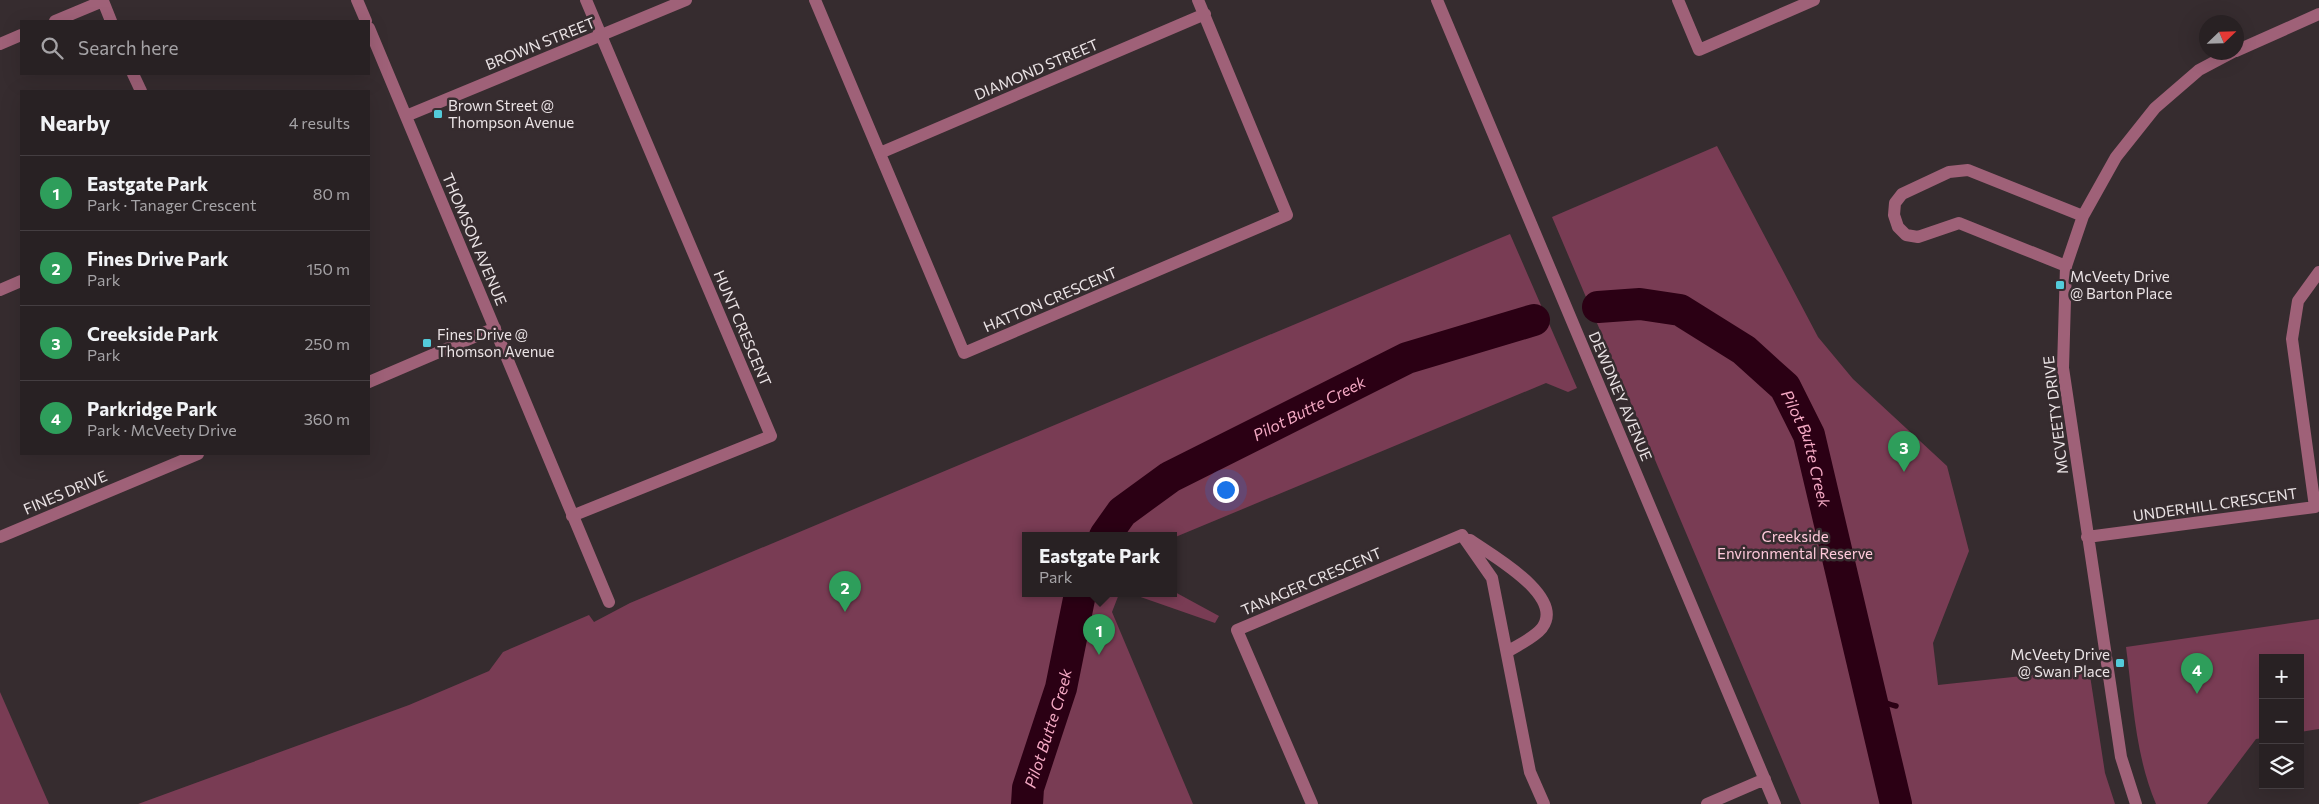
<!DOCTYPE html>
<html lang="en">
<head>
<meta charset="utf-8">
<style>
  :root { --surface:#282123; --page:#342e30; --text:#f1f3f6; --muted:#a5a3a6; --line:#443e41; --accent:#53cbda }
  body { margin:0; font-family:Commissioner,sans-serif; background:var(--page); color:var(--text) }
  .controls { position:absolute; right:15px; bottom:15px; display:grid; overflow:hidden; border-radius:0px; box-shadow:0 5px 20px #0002 }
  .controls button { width:45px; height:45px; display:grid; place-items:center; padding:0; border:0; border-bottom:1px solid var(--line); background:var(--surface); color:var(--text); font:25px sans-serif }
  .compass { position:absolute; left:2199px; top:15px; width:45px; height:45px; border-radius:50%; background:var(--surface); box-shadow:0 5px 20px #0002; rotate:67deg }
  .you { position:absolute; left:1225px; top:489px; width:18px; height:18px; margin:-12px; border:4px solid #fff; border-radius:50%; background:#1a73e8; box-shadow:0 0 0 8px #1a73e833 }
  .badge { display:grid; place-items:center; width:32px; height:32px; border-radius:50%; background:var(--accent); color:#fff; font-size:16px; font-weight:700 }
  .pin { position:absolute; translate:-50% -41px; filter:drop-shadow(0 1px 2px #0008) }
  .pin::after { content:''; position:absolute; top:26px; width:18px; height:15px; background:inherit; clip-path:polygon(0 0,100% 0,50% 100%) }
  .popup { position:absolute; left:1022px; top:532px; width:155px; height:65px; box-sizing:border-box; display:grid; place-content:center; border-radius:0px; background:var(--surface); filter:drop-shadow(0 1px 4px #0005); font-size:16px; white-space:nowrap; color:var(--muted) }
  .popup b { font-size:19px; color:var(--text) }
  .popup::after { content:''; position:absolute; left:50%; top:100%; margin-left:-10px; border:10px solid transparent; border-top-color:var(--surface) }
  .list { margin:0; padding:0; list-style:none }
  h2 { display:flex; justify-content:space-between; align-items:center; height:65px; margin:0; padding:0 20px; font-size:21px }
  h2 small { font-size:16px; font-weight:400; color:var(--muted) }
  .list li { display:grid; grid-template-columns:32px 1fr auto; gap:15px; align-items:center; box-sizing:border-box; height:75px; padding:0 20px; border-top:1px solid var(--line) }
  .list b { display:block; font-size:19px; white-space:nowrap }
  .list p { margin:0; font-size:16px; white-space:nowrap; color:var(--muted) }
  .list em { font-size:16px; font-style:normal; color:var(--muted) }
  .icon { flex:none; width:28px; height:28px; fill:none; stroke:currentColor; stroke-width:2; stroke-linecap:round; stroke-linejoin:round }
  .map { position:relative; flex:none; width:2319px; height:804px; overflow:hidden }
  .search { position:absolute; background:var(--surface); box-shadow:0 5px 20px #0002; left:20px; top:20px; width:350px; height:55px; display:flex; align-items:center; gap:12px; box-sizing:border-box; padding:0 18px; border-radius:0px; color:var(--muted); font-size:19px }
  .panel { position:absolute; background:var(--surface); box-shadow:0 5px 20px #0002; left:20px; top:90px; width:350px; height:365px; border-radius:0px }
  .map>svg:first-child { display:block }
  .green { fill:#793c54 }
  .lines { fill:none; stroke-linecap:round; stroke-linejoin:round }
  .stream { stroke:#2b0014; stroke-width:5.5 }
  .river { stroke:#2b0014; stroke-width:32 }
  .minor { stroke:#9f6178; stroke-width:12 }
  .poi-dot { fill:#53cbda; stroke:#362c2f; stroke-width:2 }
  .labels { text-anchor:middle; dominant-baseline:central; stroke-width:5; stroke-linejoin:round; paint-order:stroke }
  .street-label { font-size:15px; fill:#eae3e5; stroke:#362c2f }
  .poi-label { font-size:15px; fill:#eae3e5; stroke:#362c2f; text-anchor:start }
  .park-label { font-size:15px; fill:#ffcadb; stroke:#362c2f }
  .water-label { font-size:16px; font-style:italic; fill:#f5a9c4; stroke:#362c2f }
</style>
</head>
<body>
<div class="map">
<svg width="2319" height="804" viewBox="0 0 2319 804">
  <rect width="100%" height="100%" fill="#362c2f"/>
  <path class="green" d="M 1717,146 L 1818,337 L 1853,379 L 1947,466 L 1969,551 L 1933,643 L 1938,685 L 2089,669 L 2105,773 L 2115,804 L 1801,804 L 1552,217 Z
    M 1510,234 L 1577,388 L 1568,392 L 1546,383 L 1173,538 L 1173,536 L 1025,536 L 1025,594 L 1119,594 L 1112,612 L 1193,804 L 138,804 L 409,705 L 489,671 L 503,652 L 589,615 L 594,622 L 630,603 Z
    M 1173,591 L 1219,616 L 1215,623 L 1132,594 L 1173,594 Z
    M 2319,619 L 2319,729 L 2300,732 L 2300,658 L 2263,658 L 2263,738 L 2256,739 L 2207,804 L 2156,804 C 2135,755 2133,699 2126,647 Z
    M 0,692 L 49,804 L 0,804 Z"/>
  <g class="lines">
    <path class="stream" d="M 1869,688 C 1876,699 1883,703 1896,706"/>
    <g class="river">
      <path id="s1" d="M 1598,307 L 1640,304 L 1680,310 L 1744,350 L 1785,387 L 1809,435 L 1896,804"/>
      <path id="s2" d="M 1105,536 L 1122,512 L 1170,477 L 1407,358 L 1534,320"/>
      <path id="s3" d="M 1027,804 L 1028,788 L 1061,688 L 1080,594"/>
    </g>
    <path class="minor" d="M 357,0 L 366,21
      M 815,0 L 964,353 L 1287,215 L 1198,0
      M 1437,0 L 1775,804
      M 1678,0 L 1699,50 L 1814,0
      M 55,21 L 103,1 L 111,21
      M 369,28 L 609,602
      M 0,44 L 21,35
      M 2236,51 L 2319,14
      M 133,74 L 141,91
      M 406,116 L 686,0
      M 880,153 L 1205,14
      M 2066,266 L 1959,223 L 1918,237 L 1906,235 L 1898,227 L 1894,215 L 1895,203 L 1902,194 L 1949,172 L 1968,170 L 2083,216
      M 0,290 L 21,281
      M 369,382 L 495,328
      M 572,516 L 771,436 L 586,0
      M 1462,535 L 1492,578 L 1530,772 L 1544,804
      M 0,537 L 198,454
      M 2087,537 L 2315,507 L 2292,339 L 2298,301 L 2319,272
      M 1470,540 C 1491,555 1566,596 1542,628 C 1534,638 1518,645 1507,652
      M 1312,804 L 1237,630 L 1462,535
      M 1707,804 L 1765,779
      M 2136,804 L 2121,757 L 2063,368 L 2066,266 L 2083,216 L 2116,157 L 2155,108 L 2199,70 L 2233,52"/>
  </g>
  <g class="poi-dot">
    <rect x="433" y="109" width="10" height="10" rx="2.5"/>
    <rect x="2055" y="280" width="10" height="10" rx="2.5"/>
    <rect x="422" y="338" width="10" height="10" rx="2.5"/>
    <rect x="2115" y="658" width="10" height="10" rx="2.5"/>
  </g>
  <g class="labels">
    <g class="street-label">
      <text transform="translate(540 43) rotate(-22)">BROWN STREET</text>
      <text transform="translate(1036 69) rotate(-23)">DIAMOND STREET</text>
      <text transform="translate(475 239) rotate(67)">THOMSON AVENUE</text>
      <text transform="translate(1050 299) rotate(-23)">HATTON CRESCENT</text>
      <text transform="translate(743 328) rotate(67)">HUNT CRESCENT</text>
      <text transform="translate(1621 396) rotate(67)">DEWDNEY AVENUE</text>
      <text transform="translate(2055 415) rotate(-97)">MCVEETY DRIVE</text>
      <text transform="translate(65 492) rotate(-23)">FINES DRIVE</text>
      <text transform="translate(2215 504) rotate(-8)">UNDERHILL CRESCENT</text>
      <text transform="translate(1311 581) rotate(-23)">TANAGER CRESCENT</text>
    </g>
    <g class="poi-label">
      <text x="448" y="105">Brown Street @<tspan x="448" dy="17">Thompson Avenue</tspan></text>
      <text x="2070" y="276">McVeety Drive<tspan x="2070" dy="17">@ Barton Place</tspan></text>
      <text x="437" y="334">Fines Drive @<tspan x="437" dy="17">Thomson Avenue</tspan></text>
      <text x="2110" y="654" text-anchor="end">McVeety Drive<tspan x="2110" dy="17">@ Swan Place</tspan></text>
    </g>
    <g class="park-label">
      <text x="1795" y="536">Creekside<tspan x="1795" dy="17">Environmental Reserve</tspan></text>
    </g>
    <g class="water-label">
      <text stroke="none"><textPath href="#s2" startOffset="244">Pilot Butte Creek</textPath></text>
      <text stroke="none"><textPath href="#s1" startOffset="279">Pilot Butte Creek</textPath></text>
      <text stroke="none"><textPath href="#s3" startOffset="79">Pilot Butte Creek</textPath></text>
    </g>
  </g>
</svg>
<div class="controls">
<button>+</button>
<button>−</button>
<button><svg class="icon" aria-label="layers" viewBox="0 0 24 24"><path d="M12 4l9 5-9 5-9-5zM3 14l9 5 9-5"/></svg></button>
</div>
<svg class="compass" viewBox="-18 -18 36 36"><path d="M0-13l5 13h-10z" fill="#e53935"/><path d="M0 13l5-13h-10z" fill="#a5a3a6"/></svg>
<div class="you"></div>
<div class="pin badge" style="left:1099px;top:655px;background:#2e9e5b">1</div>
<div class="popup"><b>Eastgate Park</b>Park</div>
<div class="pin badge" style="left:845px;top:612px;background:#2e9e5b">2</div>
<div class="pin badge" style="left:1904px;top:472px;background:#2e9e5b">3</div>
<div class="pin badge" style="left:2197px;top:694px;background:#2e9e5b">4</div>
<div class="search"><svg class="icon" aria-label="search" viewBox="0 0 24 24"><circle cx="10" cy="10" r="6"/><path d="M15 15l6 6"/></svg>Search here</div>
<section class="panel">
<h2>Nearby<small>4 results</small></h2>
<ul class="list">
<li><span class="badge" style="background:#2e9e5b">1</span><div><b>Eastgate Park</b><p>Park · Tanager Crescent</p></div><em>80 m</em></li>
<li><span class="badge" style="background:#2e9e5b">2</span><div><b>Fines Drive Park</b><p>Park</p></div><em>150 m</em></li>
<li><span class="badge" style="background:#2e9e5b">3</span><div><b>Creekside Park</b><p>Park</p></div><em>250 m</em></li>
<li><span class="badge" style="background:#2e9e5b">4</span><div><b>Parkridge Park</b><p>Park · McVeety Drive</p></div><em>360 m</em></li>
</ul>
</section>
</div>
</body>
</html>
